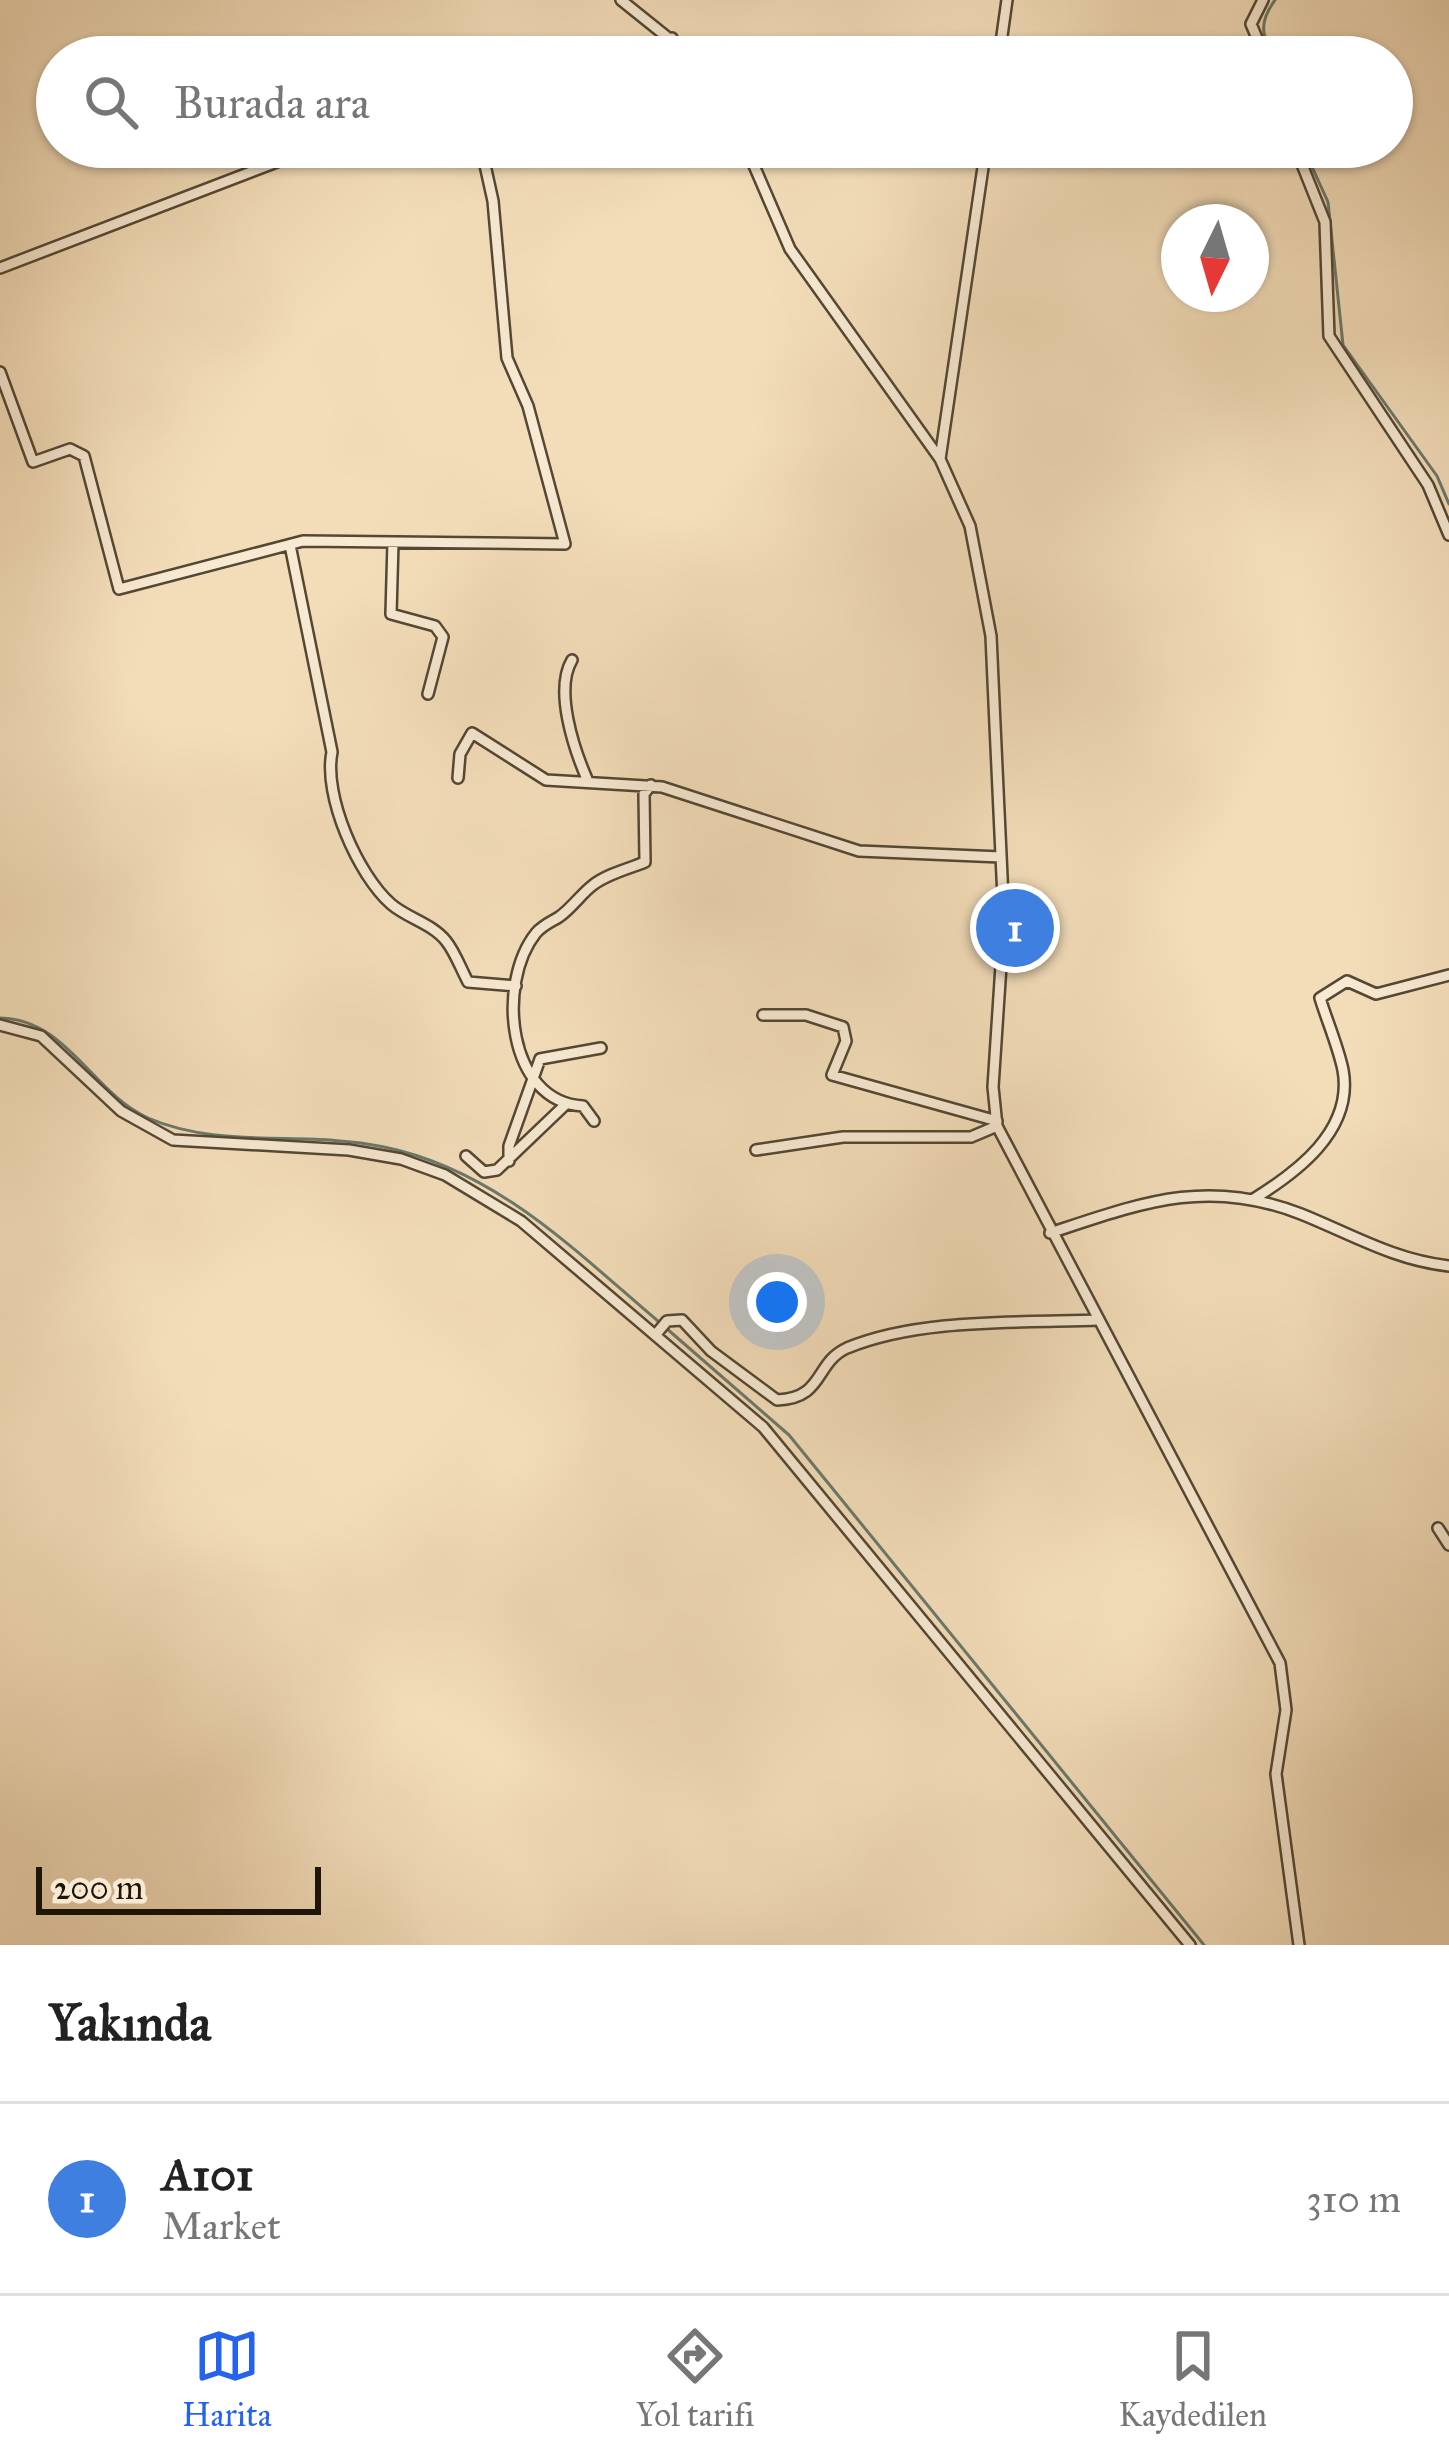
<!DOCTYPE html>
<html lang="tr">
<head>
<meta charset="utf-8">
<style>
  :root { --surface:#fff; --page:#f2f2f2; --text:#222; --muted:#767676; --line:#e0e0e0; --accent:#2563eb }
  body { margin:0; font-family:"IM FELL Great Primer",serif; background:var(--page); color:var(--text) }
  .compass { position:absolute; left:1161px; top:204px; width:108px; height:108px; border-radius:50%; background:var(--surface); box-shadow:0 3px 9px #0004; rotate:185deg }
  .scale { position:absolute; left:36px; bottom:30px; width:285px; box-sizing:border-box; padding-left:12px; border:6px solid #1f1508; border-top:0; font-size:33px; line-height:42px; white-space:nowrap; color:#1f1508; -webkit-text-stroke:9px #f7e9d2; paint-order:stroke }
  .you { position:absolute; left:777px; top:1302px; width:42px; height:42px; margin:-30px; border:9px solid #fff; border-radius:50%; background:#1a73e8; box-shadow:0 0 0 18px #1a73e833 }
  .badge { display:grid; place-items:center; width:78px; height:78px; border-radius:50%; background:var(--accent); color:#fff; font-size:39px; font-weight:700 }
  .pin { position:absolute; translate:-50% -50%; border:6px solid #fff; box-shadow:0 3px 12px #0006 }
  .list { margin:0; padding:0; list-style:none }
  h2 { display:flex; justify-content:space-between; align-items:center; height:156px; margin:0; padding:0 48px; font-size:51px }
  h2 small { font-size:39px; font-weight:400; color:var(--muted) }
  .list li { display:grid; grid-template-columns:78px 1fr auto; gap:36px; align-items:center; box-sizing:border-box; height:192px; padding:0 48px; border-top:3px solid var(--line) }
  .list b { display:block; font-size:45px; white-space:nowrap }
  .list p { margin:0; font-size:39px; white-space:nowrap; color:var(--muted) }
  .list em { font-size:39px; font-style:normal; color:var(--muted) }
  .icon { flex:none; width:66px; height:66px; fill:none; stroke:currentColor; stroke-width:2; stroke-linecap:round; stroke-linejoin:round }
  .map { position:relative; flex:none; width:1449px; height:1945px; overflow:hidden }
  .search { position:absolute; background:var(--surface); box-shadow:0 3px 9px #0004; left:36px; right:36px; top:36px; height:132px; display:flex; align-items:center; gap:30px; box-sizing:border-box; padding:0 42px; border-radius:66px; color:var(--muted); font-size:45px }
  .sheet { height:348px; background:var(--surface) }
  nav { display:flex; justify-content:space-around; align-items:center; box-sizing:border-box; height:168px; border-top:3px solid var(--line); background:var(--surface); font-size:33px; color:var(--muted) }
  nav a { display:grid; justify-items:center; gap:6px }
  nav .on { color:var(--accent) }
  .map>svg:first-child { display:block }
  .lines { fill:none; stroke-linecap:round; stroke-linejoin:round }
  .stream { stroke:#69796d; stroke-width:3 }
  .minor-casing { stroke:#544734; stroke-width:14 }
  .minor { stroke:#f7e9d2; stroke-width:9 }
</style>
</head>
<body>
<div class="map">
<svg width="1449" height="1945" viewBox="0 0 1449 1945">
  <rect width="100%" height="100%" fill="#f3ddb9"/>
  <filter id="stains"><feTurbulence type="fractalNoise" baseFrequency=".00167" numOctaves="4"/><feColorMatrix values="0 0 0 0 .2 0 0 0 0 .09 0 0 0 0 .02 0 0 0 .5 -.17"/></filter>
  <radialGradient id="worn" r=".72"><stop offset=".6" stop-color="#630" stop-opacity="0"/><stop offset="1" stop-color="#630" stop-opacity=".3"/></radialGradient>
  <g class="lines">
    <path class="stream" d="M 1274,57 C 1261,35 1259,22 1275,0
      M 1303,147 L 1328,202 L 1343,345 L 1437,476 L 1449,504
      M 0,1018 C 67,1019 92,1093 148,1118 C 222,1150 306,1130 384,1147 C 496,1170 574,1250 659,1322
      M 666,1328 L 789,1435 L 1204,1945"/>
    <g class="minor-casing">
      <path id="minor" d="M 621,0 L 692,57
        M 1263,0 L 1251,24 L 1265,57
        M 594,57 L 672,38
        M 999,57 L 1007,0
        M 746,147 L 790,249 L 940,459 L 970,526 L 991,636 L 995,725 L 1004,920 L 993,1087 L 997,1126 L 1280,1663 L 1286,1710 L 1276,1774 L 1299,1945
        M 1295,147 L 1325,222 L 1329,336 L 1428,485 L 1449,535
        M 0,268 L 316,147
        M 0,372 L 33,462 L 70,449 L 84,456 L 119,589 L 303,541 L 565,544 L 528,406 L 507,358 L 493,201 L 481,147
        M 940,459 L 986,147
        M 393,542 L 391,614 L 435,626 L 443,637 L 428,694
        M 290,545 L 332,752 C 323,796 358,875 391,904 C 407,918 433,924 446,941 C 455,952 461,969 468,982 L 516,986
        M 572,660 C 554,690 574,749 587,779
        M 458,778 L 460,754 L 472,733 L 546,780 L 662,787 L 859,851 L 1001,857
        M 763,1015 L 806,1015 L 843,1027 L 846,1041 L 832,1075 L 997,1121
        M 0,1025 L 41,1036 L 121,1111 L 173,1140 L 349,1150 L 401,1159 L 445,1175 L 521,1221 L 763,1427 L 1190,1945
        M 594,1121 L 583,1106 C 507,1102 496,983 536,933 C 543,925 551,922 559,917 C 572,908 581,894 593,885 C 607,874 628,869 645,862 L 644,794 L 651,785
        M 756,1150 L 843,1137 L 971,1137 L 997,1126
        M 466,1156 L 484,1172 L 497,1170 L 565,1105
        M 509,1161 L 509,1146 L 540,1059 L 601,1048
        M 1252,1200 C 1296,1173 1354,1131 1343,1070 C 1338,1046 1327,1021 1320,998 L 1347,981 L 1376,994 L 1449,975
        M 1050,1233 C 1141,1203 1207,1177 1301,1214 C 1351,1234 1394,1260 1449,1266
        M 657,1333 L 667,1321 L 682,1320 L 711,1351 L 777,1400 C 825,1398 814,1363 847,1348 C 919,1318 1019,1323 1096,1320
        M 1438,1528 L 1449,1545"/>
    </g>
    <use href="#minor" class="minor"/>
  </g>
  <rect width="100%" height="100%" filter="url(#stains)"/>
  <rect width="100%" height="100%" fill="url(#worn)"/>
</svg>
<svg class="compass" viewBox="-18 -18 36 36"><path d="M0-13l5 13h-10z" fill="#e53935"/><path d="M0 13l5-13h-10z" fill="#767676"/></svg>
<div class="scale">200 m</div>
<div class="you"></div>
<div class="pin badge" style="left:1015px;top:928px;background:#3f7fe0">1</div>
<div class="search"><svg class="icon" aria-label="search" viewBox="0 0 24 24"><circle cx="10" cy="10" r="6"/><path d="M15 15l6 6"/></svg>Burada ara</div>
</div>
<section class="sheet">
<h2>Yakında<small></small></h2>
<ul class="list">
<li><span class="badge" style="background:#3f7fe0">1</span><div><b>A101</b><p>Market</p></div><em>310 m</em></li>
</ul>
</section>
<nav>
<a class="on"><svg class="icon" aria-label="map" viewBox="0 0 24 24"><path d="M3 6l6-2 6 2 6-2v14l-6 2-6-2-6 2zM9 4v14M15 6v14"/></svg>Harita</a>
<a><svg class="icon" aria-label="directions" viewBox="0 0 24 24"><path d="M12 3l9 9-9 9-9-9zM9 14v-3h6M13 9l2 2-2 2"/></svg>Yol tarifi</a>
<a><svg class="icon" aria-label="saved" viewBox="0 0 24 24"><path d="M7 4h10v16l-5-4-5 4z"/></svg>Kaydedilen</a>
</nav>
</body>
</html>
